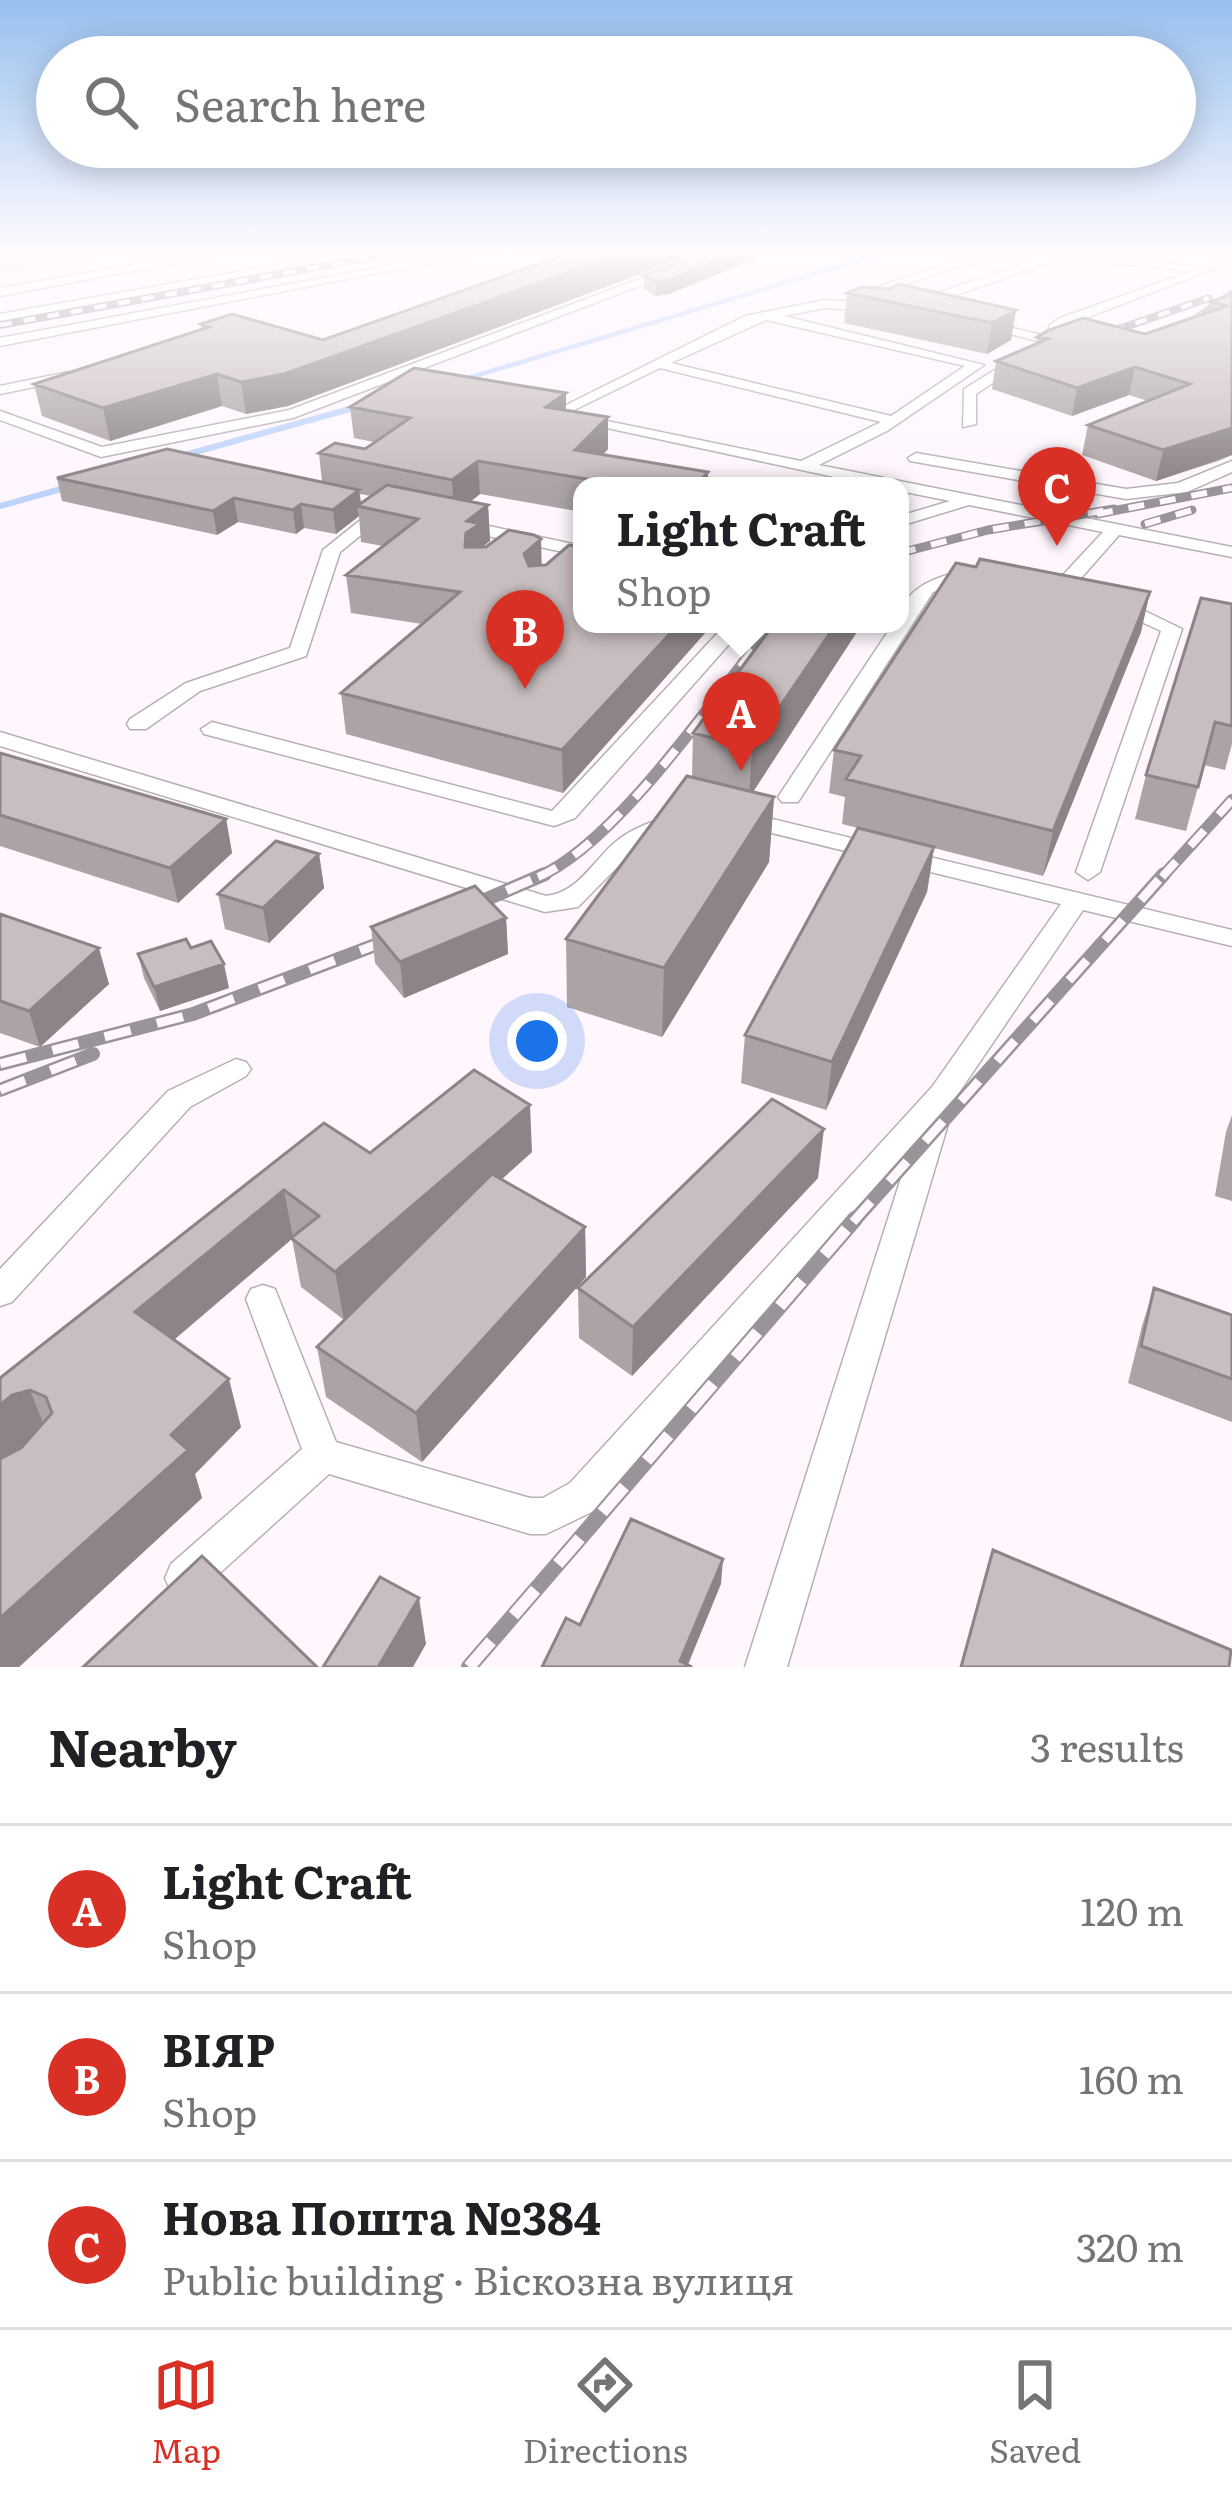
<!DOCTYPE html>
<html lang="en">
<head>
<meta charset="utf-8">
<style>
  :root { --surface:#fff; --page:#f2f2f2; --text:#202124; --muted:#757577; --line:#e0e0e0; --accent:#d93025 }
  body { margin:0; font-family:Literata,serif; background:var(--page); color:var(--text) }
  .you { position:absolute; left:537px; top:1041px; width:42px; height:42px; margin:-30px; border:9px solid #fff; border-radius:50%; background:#1a73e8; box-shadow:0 0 0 18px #1a73e833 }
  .badge { display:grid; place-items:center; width:78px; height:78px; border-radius:50%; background:var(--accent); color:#fff; font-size:39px; font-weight:700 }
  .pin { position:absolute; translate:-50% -99px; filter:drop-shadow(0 3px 6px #0008) }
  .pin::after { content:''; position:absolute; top:63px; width:42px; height:36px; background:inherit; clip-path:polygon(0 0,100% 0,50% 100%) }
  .popup { position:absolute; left:573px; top:477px; width:336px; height:156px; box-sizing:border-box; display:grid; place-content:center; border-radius:24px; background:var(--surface); filter:drop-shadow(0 3px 9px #0005); font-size:39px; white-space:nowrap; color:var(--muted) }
  .popup b { font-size:45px; color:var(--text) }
  .popup::after { content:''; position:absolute; left:50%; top:100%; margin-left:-24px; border:24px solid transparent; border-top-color:var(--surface) }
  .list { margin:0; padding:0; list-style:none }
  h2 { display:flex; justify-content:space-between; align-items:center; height:156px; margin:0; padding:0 48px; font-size:51px }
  h2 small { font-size:39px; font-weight:400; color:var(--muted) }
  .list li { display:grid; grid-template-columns:78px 1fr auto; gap:36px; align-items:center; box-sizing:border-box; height:168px; padding:0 48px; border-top:3px solid var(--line) }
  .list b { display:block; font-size:45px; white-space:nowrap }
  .list p { margin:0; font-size:39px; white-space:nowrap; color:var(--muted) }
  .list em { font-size:39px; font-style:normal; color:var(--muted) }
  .icon { flex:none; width:66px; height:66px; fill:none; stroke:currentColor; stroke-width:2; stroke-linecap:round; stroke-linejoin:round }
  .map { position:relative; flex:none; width:1232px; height:1667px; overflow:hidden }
  .search { position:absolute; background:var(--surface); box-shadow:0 6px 30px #0003; left:36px; right:36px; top:36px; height:132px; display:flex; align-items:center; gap:30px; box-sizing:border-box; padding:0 42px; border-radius:66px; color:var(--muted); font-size:45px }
  .sheet { height:660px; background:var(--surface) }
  nav { display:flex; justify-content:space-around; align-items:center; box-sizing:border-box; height:168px; border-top:3px solid var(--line); background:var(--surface); font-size:33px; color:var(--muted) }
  nav a { display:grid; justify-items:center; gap:6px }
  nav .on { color:var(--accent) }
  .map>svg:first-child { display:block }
  .green { fill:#fad0c3 }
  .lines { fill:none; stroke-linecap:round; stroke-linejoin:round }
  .stream-far1 { stroke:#bed3f9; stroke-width:4.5 }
  .stream { stroke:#bed3f9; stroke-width:6 }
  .minor-casing { stroke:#b7afb6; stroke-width:3 }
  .minor { fill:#fff; fill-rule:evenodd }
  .rail-far4-casing { stroke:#9a949a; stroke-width:8 }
  .rail-far3-casing { stroke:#9a949a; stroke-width:9 }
  .rail-far2-casing { stroke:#9a949a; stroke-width:12 }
  .rail-far1-casing { stroke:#9a949a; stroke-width:14 }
  .rail-casing { stroke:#9a949a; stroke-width:16 }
  .rail-far4 { stroke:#fff6fe; stroke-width:4.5; stroke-dasharray:12; stroke-linecap:butt }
  .rail-far3 { stroke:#fff6fe; stroke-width:6; stroke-dasharray:16; stroke-linecap:butt }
  .rail-far2 { stroke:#fff6fe; stroke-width:8; stroke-dasharray:21; stroke-linecap:butt }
  .rail-far1 { stroke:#fff6fe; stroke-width:9; stroke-dasharray:27; stroke-linecap:butt }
  .rail { stroke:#fff6fe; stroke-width:12; stroke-dasharray:34; stroke-linecap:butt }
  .wall { fill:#aca3a4; fill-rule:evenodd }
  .shaded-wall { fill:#8c8486 }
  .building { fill:#c8bdbf; stroke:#8c8486; stroke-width:3 }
</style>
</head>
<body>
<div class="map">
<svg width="1232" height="1667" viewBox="0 0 1232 1667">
  <rect width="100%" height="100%" fill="#fff6fe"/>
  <path class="green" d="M 0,250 L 140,250 L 0,274 Z"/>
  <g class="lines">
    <path class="stream-far1" d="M 465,379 L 894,250
      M 351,409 L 357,407"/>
    <path class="stream" d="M 181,456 L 357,407
      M 0,506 L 68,487"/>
    <g class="minor-casing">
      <path id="minor" d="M 218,250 L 244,250 L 0,296 L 0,288 Z
        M 360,250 L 385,250 L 0,322 L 0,314 Z
        M 472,250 L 497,250 L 0,346 L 0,338 Z
        M 717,250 L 734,250 L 293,418 L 101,457 L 0,420 L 0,411 L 102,447 L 289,410 Z
        M 1181,250 L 1232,252 L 1232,258 L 1187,253 Z
        M 1064,251 L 1214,269 L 1070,324 L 1051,345 L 977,325 L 983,321 L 1046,336 L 1050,325 L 1060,318 L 1192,271 L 1065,258 L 918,308 L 912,304 L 914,301 L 1037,259 L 965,264 L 880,293 L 891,300 L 885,304 L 863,292 L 964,258 Z
        M 825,300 L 875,303 L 881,307 L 875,311 L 825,308 L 784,316 L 984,365 L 887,431 L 819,465 L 1232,547 L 1232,557 L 1119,535 L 1075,585 L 1042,585 L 1033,579 L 1035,575 L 1063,575 L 1103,532 L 969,505 L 900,526 L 900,516 L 950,501 L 900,491 L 900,486 L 876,486 L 570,420 L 578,415 L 801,461 L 881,422 L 660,368 L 564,415 L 552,412 L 745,316 ZM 766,320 L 965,366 L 891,416 L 671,363 Z
        M 1014,358 L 1026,361 L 976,394 L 976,424 L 963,427 L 964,389 Z
        M 68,372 L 75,376 L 73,379 L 0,394 L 0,386 Z
        M 916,453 L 1126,489 L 1178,483 L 1232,461 L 1232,472 L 1187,492 L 1126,499 L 910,461 L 908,458 Z
        M 378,506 L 392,510 L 340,552 L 306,656 L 200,691 L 146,729 L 130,729 L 127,724 L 130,719 L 186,683 L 290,648 L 323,550 Z
        M 461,520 L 582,546 L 582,556 L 455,529 L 455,521 Z
        M 971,568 L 980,574 L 977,578 L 933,592 L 798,802 L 782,802 L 778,797 L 893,624 L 900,624 C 900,585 940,577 971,568 Z
        M 1114,596 L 1182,629 L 1100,872 L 1088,880 L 1076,872 L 1161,631 L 1107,606 L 1105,602 Z
        M 726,624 L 747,624 L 575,818 L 554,826 L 204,734 L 201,729 L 212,722 L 552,811 Z
        M 0,732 L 546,896 C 578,892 591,864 613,844 C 631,828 653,821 675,815 L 687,822 L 632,852 L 578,907 L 545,912 L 0,746 Z
        M 739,811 L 1232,930 L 1232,946 L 1083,910 L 956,1097 L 787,1667 L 745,1667 L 909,1153 L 598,1509 L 546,1534 L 530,1534 L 329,1474 L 199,1592 L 185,1598 L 171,1592 L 165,1578 L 171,1564 L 302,1449 L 246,1299 L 251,1289 L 263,1285 L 275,1289 L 336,1442 L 530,1498 L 543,1498 L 570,1483 L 932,1087 L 1061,904 L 731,823 L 727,818 Z
        M 236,1059 L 246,1062 L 251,1069 L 246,1076 L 190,1107 L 12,1302 L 0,1306 L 0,1269 L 168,1091 Z"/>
    </g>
    <use href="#minor" class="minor"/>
    <g class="rail-far4-casing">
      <path id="rail-far4" d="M 1140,256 L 1161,250
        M 0,325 L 412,250
        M 1173,334 L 1232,294
        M 1090,339 L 1209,298"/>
    </g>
    <g class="rail-far3-casing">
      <path id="rail-far3" d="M 1097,514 L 1232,488
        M 1145,524 L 1192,510
        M 900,553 L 988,530 L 1114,509"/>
    </g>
    <g class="rail-far2-casing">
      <path id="rail-far2" d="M 538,877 C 616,844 717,694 774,624
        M 1162,877 L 1232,800"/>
    </g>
    <g class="rail-far1-casing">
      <path id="rail-far1" d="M 457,912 L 545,874
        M 0,1064 L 193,1014 L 407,933
        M 0,1090 L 93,1054
        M 853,1222 L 1164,874"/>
    </g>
    <g class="rail-casing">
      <path id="rail" d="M 469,1667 L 855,1219"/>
    </g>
    <use href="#rail-far4" class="rail-far4"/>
    <use href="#rail-far3" class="rail-far3"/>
    <use href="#rail-far2" class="rail-far2"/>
    <use href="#rail-far1" class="rail-far1"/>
    <use href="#rail" class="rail"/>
  </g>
  <path class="wall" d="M 578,250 L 704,250 L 288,406 L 246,414 L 222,406 L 110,441 L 42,416 L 34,384 L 201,329 L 201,324 L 323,340 Z
    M 755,259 L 669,294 L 656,296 L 644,289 L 644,275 Z
    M 847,293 L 1016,310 L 1011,340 L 987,354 L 844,323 Z
    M 1232,294 L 1232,455 L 1218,461 L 1156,481 L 1082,455 L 1088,425 L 1148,401 L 1129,395 L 1072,416 L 992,389 L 996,361 L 1036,344 L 1037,337 L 1145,334 L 1208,312 L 1211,302 Z
    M 350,407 L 566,410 L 608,417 L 608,449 L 603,455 L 708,486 L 582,486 L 582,512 L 480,494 L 470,502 L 488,505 L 490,541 L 482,547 L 542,565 L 582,624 L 713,624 L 563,793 L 346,734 L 341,693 L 422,624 L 351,613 L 346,575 L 383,546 L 361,542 L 359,516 L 336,534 L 304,528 L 296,534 L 238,522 L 217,535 L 62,501 L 57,478 L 322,482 L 319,453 L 365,449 L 374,442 L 354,438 ZM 360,494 L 371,496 L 361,503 Z
    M 1232,604 L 1232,744 L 1225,770 L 1204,765 L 1186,831 L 1135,819 L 1146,775 Z
    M 774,624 L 862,624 L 753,792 L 774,797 L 769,862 L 662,1037 L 567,1007 L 566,939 L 692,777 L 693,733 Z
    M 1141,632 L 1043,876 L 934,848 L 927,892 L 826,1110 L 741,1083 L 745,1035 L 886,835 L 842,824 L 845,797 L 829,793 L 834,750 Z
    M 0,753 L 226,819 L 232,853 L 178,903 L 0,846 Z
    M 319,854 L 324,888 L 269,943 L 225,929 L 218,894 Z
    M 0,914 L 109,984 L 40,1047 L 0,1033 Z
    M 506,918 L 508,954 L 404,998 L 375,963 L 371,927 Z
    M 191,948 L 229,988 L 160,1011 L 144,978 L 138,954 Z
    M 1232,1115 L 1232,1201 L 1215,1196 L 1226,1132 Z
    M 324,1123 L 370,1153 L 532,1152 L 502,1179 L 585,1227 L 586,1277 L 422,1462 L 326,1397 L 317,1347 L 344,1320 L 301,1287 L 292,1239 L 174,1340 L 241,1427 L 195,1474 L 202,1498 L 19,1667 L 0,1378 Z
    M 818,1178 L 632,1376 L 579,1338 L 578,1288 Z
    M 1154,1288 L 1232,1315 L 1232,1422 L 1128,1383 L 1142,1326 Z"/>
  <path class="shaded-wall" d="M 631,250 L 704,250 L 288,406 L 246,414 L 241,382 Z
    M 744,250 L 755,250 L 755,259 L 669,294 L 656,296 L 656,282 Z
    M 1016,310 L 1011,340 L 987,354 L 992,323 Z
    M 1135,367 L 1129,395 L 1072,416 L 1077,388 Z
    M 217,374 L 222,406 L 110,441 L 103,408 Z
    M 566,393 L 566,424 L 546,407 Z
    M 608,417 L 608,449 L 580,478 L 575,450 Z
    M 1232,428 L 1232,455 L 1156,481 L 1163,450 Z
    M 478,461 L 480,494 L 454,514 L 452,480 Z
    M 708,472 L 708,486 L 695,486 Z
    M 359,490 L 361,506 L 357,506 L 359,516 L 336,534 L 333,510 Z
    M 234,498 L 238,522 L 217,535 L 213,511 Z
    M 301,504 L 304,528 L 296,534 L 293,510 Z
    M 488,505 L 490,541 L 481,548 L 465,547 L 467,521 Z
    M 541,539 L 542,576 L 526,591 L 524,554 Z
    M 1150,592 L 1141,632 L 1043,876 L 1053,831 Z
    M 679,624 L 713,624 L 563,793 L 562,750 Z
    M 836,624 L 862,624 L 749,798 L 752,748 Z
    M 774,797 L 769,862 L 662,1037 L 664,968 Z
    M 226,819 L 232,853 L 178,903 L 170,868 Z
    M 934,847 L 927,892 L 826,1110 L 832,1062 Z
    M 319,854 L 324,888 L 269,943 L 263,908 Z
    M 506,918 L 508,954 L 404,998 L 400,962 Z
    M 99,948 L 109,984 L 40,1047 L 29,1011 Z
    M 224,964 L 229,988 L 160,1011 L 154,987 Z
    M 530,1105 L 532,1152 L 344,1320 L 335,1272 Z
    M 824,1129 L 818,1178 L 632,1376 L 633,1327 Z
    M 284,1190 L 293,1238 L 150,1360 L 135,1312 Z
    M 585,1227 L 586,1277 L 422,1462 L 416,1413 Z
    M 229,1379 L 241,1427 L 195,1474 L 202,1498 L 19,1667 L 0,1667 L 0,1618 L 171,1435 Z
    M 30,1390 L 49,1438 L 0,1468 L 0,1405 L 12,1395 Z
    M 723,1559 L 721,1584 L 687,1667 L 680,1661 Z
    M 419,1598 L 426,1644 L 413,1667 L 378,1667 Z"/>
  <path class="building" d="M 578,250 L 631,250 L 284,374 L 241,382 L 217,374 L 103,408 L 34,384 L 209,327 L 201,324 L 232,314 L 323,340 Z
    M 712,250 L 744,250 L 669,280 L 656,282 L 644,275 Z
    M 899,284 L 1016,310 L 992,323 L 847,293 L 861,287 L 890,289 Z
    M 1232,294 L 1232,428 L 1163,450 L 1088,425 L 1190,384 L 1135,367 L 1077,388 L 996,361 L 1048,339 L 1037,337 L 1049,330 L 1083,318 L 1145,334 L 1227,306 L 1211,302 Z
    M 414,368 L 566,393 L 546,407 L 608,417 L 575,450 L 708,472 L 695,486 L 628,486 L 478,461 L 452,480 L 319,453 L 335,443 L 365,449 L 410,418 L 350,407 Z
    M 167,449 L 359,490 L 333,510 L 301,504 L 293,510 L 234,498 L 213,511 L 57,478 Z
    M 387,485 L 488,505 L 467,521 L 480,524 L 466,533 L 465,547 L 486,547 L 509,530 L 534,535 L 541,539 L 524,554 L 529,566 L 546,565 L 569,545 L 582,547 L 582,624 L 679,624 L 562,750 L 341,693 L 460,592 L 346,575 L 418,519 L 357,506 Z
    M 980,559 L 1150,592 L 1053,831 L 846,779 L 861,756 L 834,750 L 956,563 L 976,567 Z
    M 1201,598 L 1232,604 L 1232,726 L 1215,722 L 1198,787 L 1146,775 Z
    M 774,624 L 836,624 L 752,748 L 693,733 Z
    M 0,753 L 226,819 L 170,868 L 0,815 Z
    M 687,776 L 774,797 L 664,968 L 566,939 Z
    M 858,828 L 934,847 L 832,1062 L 745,1035 Z
    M 276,841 L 319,854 L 263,908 L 218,894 Z
    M 475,886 L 506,918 L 400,962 L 371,927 Z
    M 0,914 L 99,948 L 29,1011 L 0,1001 Z
    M 186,939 L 191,948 L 211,941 L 224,964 L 154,987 L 138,954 Z
    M 474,1070 L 530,1105 L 335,1272 L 291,1238 L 319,1216 L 284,1190 L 135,1312 L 229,1379 L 171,1435 L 188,1450 L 0,1618 L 0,1459 L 21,1448 L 52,1413 L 46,1397 L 30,1390 L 12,1395 L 0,1405 L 0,1378 L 324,1123 L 370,1153 Z
    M 772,1099 L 824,1129 L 633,1327 L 578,1288 Z
    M 492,1174 L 585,1227 L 416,1413 L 317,1347 Z
    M 1154,1288 L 1232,1315 L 1232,1379 L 1141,1346 Z
    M 631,1519 L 723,1559 L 680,1661 L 692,1667 L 542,1667 L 566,1618 L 580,1625 Z
    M 993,1550 L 1231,1650 L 1229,1667 L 961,1667 Z
    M 202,1556 L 317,1667 L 83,1667 Z
    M 380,1577 L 419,1598 L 378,1667 L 323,1667 Z"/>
  <linearGradient id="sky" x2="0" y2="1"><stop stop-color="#97c0ef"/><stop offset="0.52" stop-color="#fffbff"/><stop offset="1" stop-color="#fffbff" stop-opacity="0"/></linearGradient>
  <rect width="1232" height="483" fill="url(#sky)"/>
</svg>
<div class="you"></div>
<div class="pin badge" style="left:741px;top:771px">A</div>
<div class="popup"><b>Light Craft</b>Shop</div>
<div class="pin badge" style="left:525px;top:689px">B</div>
<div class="pin badge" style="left:1057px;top:546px">C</div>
<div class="search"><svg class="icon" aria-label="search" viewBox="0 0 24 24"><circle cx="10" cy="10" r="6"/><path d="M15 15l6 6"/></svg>Search here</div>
</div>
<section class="sheet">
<h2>Nearby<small>3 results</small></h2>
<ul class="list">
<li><span class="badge">A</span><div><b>Light Craft</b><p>Shop</p></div><em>120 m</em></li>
<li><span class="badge">B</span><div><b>ВІЯР</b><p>Shop</p></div><em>160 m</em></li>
<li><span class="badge">C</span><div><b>Нова Пошта №384</b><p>Public building · Віскозна вулиця</p></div><em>320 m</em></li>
</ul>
</section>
<nav>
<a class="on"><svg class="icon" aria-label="map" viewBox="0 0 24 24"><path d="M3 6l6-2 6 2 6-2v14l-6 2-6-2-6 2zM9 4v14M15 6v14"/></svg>Map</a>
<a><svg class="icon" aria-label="directions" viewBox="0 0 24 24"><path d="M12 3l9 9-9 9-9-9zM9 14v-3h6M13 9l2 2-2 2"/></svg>Directions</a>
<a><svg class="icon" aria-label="saved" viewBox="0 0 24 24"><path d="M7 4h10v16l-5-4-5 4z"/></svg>Saved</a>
</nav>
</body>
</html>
